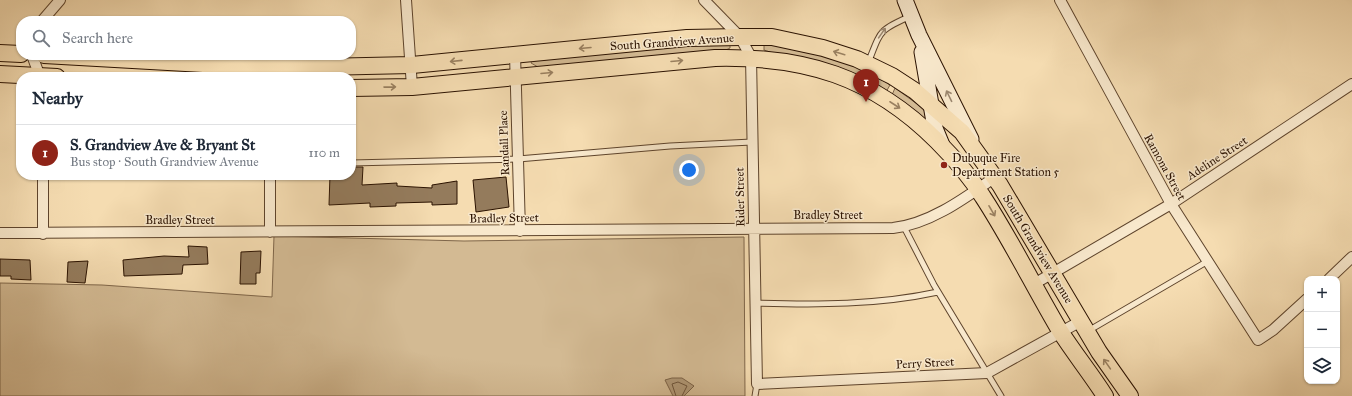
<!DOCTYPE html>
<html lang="en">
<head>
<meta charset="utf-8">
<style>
  :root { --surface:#fff; --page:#f6f6f7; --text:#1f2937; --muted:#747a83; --line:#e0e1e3; --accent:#8f2418 }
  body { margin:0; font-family:"IM FELL Great Primer",serif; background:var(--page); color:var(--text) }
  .controls { position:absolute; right:12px; bottom:12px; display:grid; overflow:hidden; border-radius:8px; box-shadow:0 1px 3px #0004 }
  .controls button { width:36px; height:36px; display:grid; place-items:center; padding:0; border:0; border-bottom:1px solid var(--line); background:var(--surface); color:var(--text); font:20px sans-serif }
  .you { position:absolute; left:689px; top:170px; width:14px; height:14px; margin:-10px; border:3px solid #fff; border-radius:50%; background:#1a73e8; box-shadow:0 0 0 6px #1a73e833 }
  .badge { display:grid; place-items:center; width:26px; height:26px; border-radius:50%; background:var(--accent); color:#fff; font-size:13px; font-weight:700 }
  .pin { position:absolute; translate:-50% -33px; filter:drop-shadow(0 1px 2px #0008) }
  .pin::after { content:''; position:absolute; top:21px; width:14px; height:12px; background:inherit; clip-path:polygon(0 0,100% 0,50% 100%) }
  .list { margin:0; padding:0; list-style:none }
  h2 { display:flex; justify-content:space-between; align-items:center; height:52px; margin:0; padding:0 16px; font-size:17px }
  h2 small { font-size:13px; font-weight:400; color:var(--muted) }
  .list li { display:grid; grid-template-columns:26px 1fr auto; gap:12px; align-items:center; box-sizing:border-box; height:56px; padding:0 16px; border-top:1px solid var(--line) }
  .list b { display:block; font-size:15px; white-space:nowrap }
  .list p { margin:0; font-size:13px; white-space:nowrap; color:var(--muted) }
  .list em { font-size:13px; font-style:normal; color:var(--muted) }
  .icon { flex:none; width:22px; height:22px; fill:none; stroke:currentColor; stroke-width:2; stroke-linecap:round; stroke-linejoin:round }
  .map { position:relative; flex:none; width:1352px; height:396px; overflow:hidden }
  .search { position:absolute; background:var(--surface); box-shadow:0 1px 3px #0004; left:16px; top:16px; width:340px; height:44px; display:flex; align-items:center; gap:10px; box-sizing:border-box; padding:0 14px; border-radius:16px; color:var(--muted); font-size:15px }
  .panel { position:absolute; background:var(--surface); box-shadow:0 1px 3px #0004; left:16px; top:72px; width:340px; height:108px; border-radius:16px }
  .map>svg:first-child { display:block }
  .green { fill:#d3ba93; stroke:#7f664a }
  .water { fill:#b09775; stroke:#7b6246 }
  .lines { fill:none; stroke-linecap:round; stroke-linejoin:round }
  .shore { stroke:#6e543a; stroke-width:1 }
  .building { fill:#947b5c; stroke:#2b1200 }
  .lane-casing { stroke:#5e442c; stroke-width:7 }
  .street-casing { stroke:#5e442c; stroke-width:12 }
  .secondary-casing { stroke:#2b1200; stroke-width:17 }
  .primary-casing { stroke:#2b1200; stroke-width:18 }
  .lane { stroke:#f8e8cc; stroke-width:5 }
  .street { stroke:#f8e8cc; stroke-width:10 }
  .secondary { stroke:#f8e8cc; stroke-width:15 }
  .primary { stroke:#f5dcb1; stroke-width:16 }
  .oneway { stroke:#9c8870 }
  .oneway2 { stroke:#9a8161 }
  .poi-dot { fill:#8f2418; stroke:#f8e8cc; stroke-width:1.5 }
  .labels { text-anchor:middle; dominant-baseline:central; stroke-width:3; stroke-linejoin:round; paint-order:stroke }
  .street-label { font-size:12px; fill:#2b1200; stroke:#f8e8cc }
  .poi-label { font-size:12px; fill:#2b1200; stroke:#f8e8cc; text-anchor:start }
</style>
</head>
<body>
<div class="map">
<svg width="1352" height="396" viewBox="0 0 1352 396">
  <rect width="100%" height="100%" fill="#f5dcb1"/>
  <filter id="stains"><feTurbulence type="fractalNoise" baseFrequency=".005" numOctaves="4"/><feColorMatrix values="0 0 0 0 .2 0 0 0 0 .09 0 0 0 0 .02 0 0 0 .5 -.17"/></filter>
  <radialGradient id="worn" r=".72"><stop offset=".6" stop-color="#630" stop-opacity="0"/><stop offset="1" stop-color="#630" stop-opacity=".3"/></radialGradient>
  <path class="green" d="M 700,44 L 730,44 L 730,48 L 726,50 L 538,67 L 531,63 L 532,61 Z
    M 770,44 C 812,51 854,62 890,85 L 886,92 L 764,50 L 764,45 Z
    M 895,88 L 924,109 L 929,123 L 892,95 Z
    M 274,236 L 464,241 L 744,237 L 745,396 L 0,396 L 0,283 L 102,285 L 272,297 Z"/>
  <path class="water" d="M 672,378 L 682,378 L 694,386 L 684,396 L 673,396 L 665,380 Z"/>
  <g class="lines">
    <path class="shore" d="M 676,396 L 672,384 L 678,382 L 687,386 L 682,396"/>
  </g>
  <path class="building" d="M 351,167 L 363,167 L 362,185 L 397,183 L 397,186 L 432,188 L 432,185 L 457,181 L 457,204 L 432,205 L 432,202 L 396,203 L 396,206 L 370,207 L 370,203 L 329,205 L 330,175 L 351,175 Z
    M 506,177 L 509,207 L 476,212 L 473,180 Z
    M 188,246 L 207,247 L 208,264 L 183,265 L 182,274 L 124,276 L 123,260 L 164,256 L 189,257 Z
    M 261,251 L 260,273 L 256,273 L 256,284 L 240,284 L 241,252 Z
    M 0,259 L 30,260 L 31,280 L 11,279 L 11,276 L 0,276 Z
    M 88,261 L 85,283 L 67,282 L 68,262 Z"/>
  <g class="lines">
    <g class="lane-casing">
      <path id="lane" d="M 868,63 C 881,31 878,30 911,16
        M 351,163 L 518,159 L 670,146 L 752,142
        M 904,227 L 934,285 L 1001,396
        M 755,303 C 817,305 878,305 938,292
        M 1088,331 L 1208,261
        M 755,396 L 757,384"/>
    </g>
    <g class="street-casing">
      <path id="street" d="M 406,0 L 412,87
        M 704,0 L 740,37 L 751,57 L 757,384 L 987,373 L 1081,321
        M 1060,0 L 1171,204 L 1258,340 L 1273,330 L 1307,299
        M 42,21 L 60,0
        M 515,54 L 520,231
        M 32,55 L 40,77
        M 43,175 L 43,234
        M 270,232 L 270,175
        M 0,233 L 893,228 C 930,224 965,198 995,177
        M 1329,279 L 1352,257
        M 1034,284 L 1171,204 L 1352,84"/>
    </g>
    <g class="secondary-casing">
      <path id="secondary" d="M 905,0 L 919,35 L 971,139
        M 922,52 L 935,128 L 942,145"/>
    </g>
    <g class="primary-casing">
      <path id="primary" d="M 0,53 L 21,54
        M 44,55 L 275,68 L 412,65 L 687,38 L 740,37 L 772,37 L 823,48 L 857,59 L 892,76 L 915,91 L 962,132 L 1000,185 L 1099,352 L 1130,396
        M 0,74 L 57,77
        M 351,88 L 412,87 L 715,58 C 804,56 872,76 937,141 C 954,158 970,176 983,197 C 1011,240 1034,287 1060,331 C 1074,353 1091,374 1105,396"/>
    </g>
    <use href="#lane" class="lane"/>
    <use href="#street" class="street"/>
    <use href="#secondary" class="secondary"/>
    <use href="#primary" class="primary"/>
  </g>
  <defs><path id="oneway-shaft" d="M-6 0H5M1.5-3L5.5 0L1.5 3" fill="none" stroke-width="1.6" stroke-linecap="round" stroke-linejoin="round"/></defs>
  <g class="oneway">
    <use href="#oneway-shaft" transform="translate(882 33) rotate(-55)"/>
    <use href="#oneway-shaft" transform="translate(949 96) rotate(-116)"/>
  </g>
  <g class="oneway2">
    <use href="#oneway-shaft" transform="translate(585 48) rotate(175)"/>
    <use href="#oneway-shaft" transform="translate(839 53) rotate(-163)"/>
    <use href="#oneway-shaft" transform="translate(456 61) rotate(174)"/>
    <use href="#oneway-shaft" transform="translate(677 61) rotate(-5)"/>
    <use href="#oneway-shaft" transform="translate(547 73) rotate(-5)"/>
    <use href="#oneway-shaft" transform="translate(390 87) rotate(-1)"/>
    <use href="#oneway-shaft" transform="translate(895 105) rotate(33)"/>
    <use href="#oneway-shaft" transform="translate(992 211) rotate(60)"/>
    <use href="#oneway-shaft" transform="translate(1107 364) rotate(-125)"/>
  </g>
  <circle class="poi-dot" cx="944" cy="165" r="4"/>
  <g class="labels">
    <g class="street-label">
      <text transform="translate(672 42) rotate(-4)">South Grandview Avenue</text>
      <text transform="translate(504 143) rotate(-92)">Randall Place</text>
      <text transform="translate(1217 158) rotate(-33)">Adeline Street</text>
      <text transform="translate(1165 167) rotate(61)">Ramona Street</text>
      <text transform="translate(740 197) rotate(-91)">Rider Street</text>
      <text x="828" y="215">Bradley Street</text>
      <text transform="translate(504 218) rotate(-1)">Bradley Street</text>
      <text x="180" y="220">Bradley Street</text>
      <text transform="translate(1038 249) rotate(59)">South Grandview Avenue</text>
      <text transform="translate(925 363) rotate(-3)">Perry Street</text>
    </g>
    <g class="poi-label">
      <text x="952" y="158">Dubuque Fire<tspan x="952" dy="14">Department Station 5</tspan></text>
    </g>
  </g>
  <rect width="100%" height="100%" filter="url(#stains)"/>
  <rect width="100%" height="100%" fill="url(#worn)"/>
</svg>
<div class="controls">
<button>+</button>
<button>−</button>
<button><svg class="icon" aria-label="layers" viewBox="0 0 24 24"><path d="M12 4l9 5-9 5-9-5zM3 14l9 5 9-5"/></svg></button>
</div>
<div class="you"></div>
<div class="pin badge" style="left:866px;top:102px">1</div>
<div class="search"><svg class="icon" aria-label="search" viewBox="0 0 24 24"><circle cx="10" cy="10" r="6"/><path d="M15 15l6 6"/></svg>Search here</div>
<section class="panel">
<h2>Nearby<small></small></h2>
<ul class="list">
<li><span class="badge">1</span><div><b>S. Grandview Ave &amp; Bryant St</b><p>Bus stop · South Grandview Avenue</p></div><em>110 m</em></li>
</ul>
</section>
</div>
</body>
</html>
